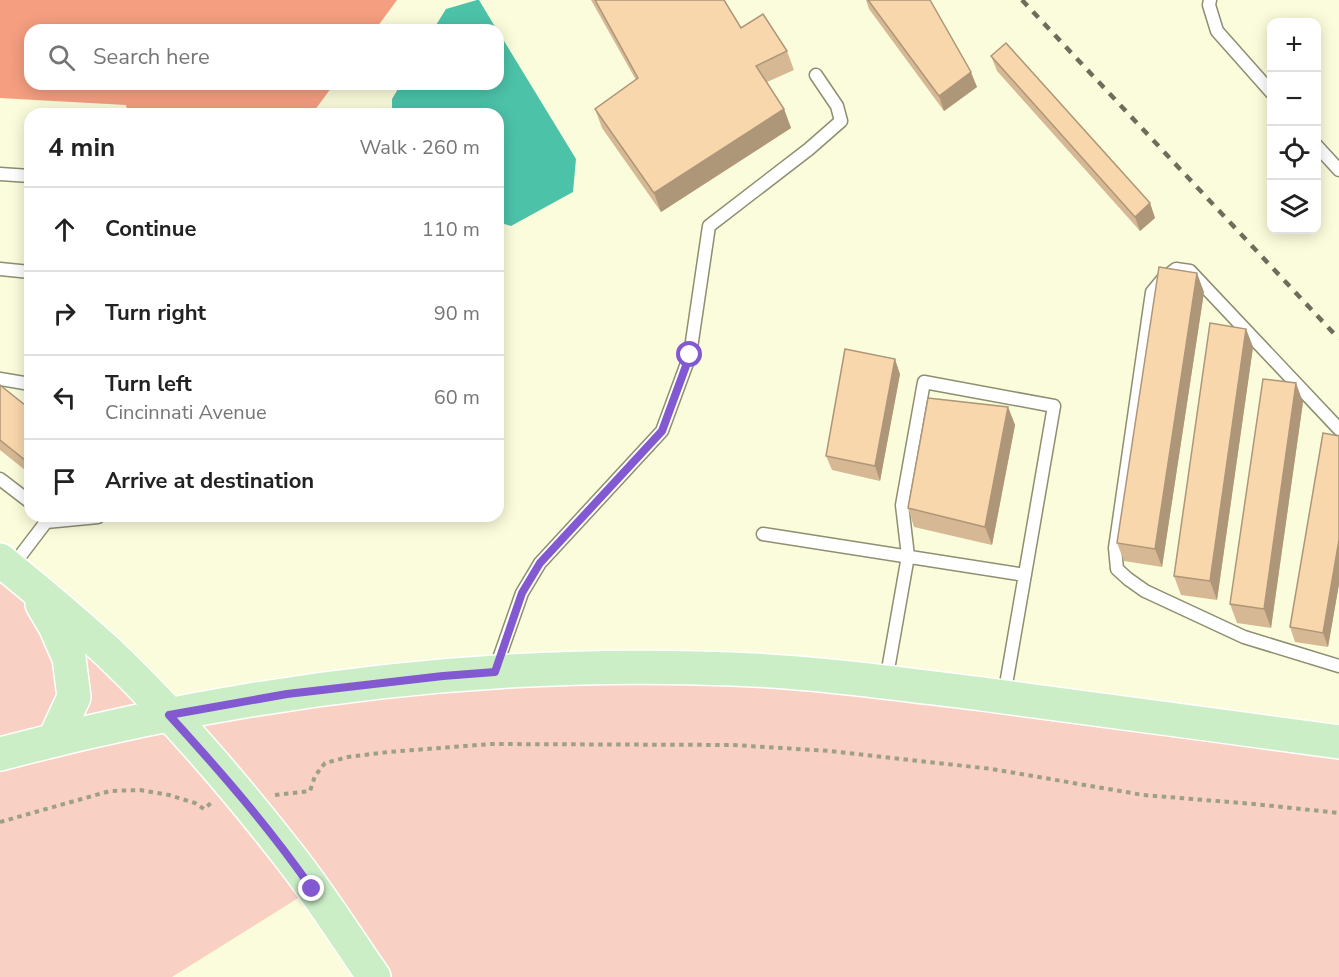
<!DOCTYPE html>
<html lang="en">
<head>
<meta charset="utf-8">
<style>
  :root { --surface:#fff; --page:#f6f6f6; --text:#222; --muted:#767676; --line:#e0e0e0 }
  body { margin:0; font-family:"Nunito Sans",sans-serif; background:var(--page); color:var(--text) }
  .controls { position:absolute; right:18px; top:18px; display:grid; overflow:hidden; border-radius:12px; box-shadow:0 3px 15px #0003 }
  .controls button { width:54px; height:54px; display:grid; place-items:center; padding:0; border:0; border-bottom:2px solid var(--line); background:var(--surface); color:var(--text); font:30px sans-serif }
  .stop { position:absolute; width:18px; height:18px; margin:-14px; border:4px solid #8359d2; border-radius:50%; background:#fff }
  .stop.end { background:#8359d2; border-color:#fff; box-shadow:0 2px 6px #0008 }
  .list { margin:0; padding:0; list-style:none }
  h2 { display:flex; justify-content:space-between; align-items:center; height:78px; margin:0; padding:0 24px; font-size:26px }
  h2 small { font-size:20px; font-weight:400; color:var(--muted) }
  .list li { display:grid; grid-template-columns:39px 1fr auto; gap:18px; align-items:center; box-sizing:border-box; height:84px; padding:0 24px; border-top:2px solid var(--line) }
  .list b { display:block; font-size:22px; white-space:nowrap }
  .list p { margin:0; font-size:20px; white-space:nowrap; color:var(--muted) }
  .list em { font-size:20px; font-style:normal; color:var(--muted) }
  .icon { flex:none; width:33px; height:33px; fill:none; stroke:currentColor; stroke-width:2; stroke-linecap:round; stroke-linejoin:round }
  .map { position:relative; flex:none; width:1339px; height:977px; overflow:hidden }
  .search { position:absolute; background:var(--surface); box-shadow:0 3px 15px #0003; left:24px; top:24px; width:480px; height:66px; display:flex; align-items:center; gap:15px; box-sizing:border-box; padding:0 21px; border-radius:18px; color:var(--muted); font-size:22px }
  .panel { position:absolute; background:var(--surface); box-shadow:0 3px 15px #0003; left:24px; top:108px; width:480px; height:414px; border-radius:18px }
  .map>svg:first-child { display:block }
  .green { fill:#f8d1c4 }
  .forest { fill:#f59e80 }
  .water { fill:#4cc3a9 }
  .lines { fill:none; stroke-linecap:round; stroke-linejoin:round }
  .lane-casing { stroke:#8e8e70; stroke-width:15 }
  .primary-casing { stroke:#fff; stroke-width:36 }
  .path { stroke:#9e9f87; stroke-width:4; stroke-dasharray:4.5 4.5; stroke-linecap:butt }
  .lane { stroke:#fff; stroke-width:12 }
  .primary { stroke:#cceec7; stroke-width:33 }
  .rail { stroke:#6d6d5b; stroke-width:4.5; stroke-dasharray:8 8; stroke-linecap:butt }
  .wall { fill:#d6b994 }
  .shaded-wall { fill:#ae9678 }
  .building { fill:#f9d7ac; stroke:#ae9678; stroke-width:1.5 }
  .route { stroke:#8359d2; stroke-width:8 }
</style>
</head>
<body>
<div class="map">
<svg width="1339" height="977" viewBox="0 0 1339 977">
  <rect width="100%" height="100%" fill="#fbfcdb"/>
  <path class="green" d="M 0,568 L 170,715 L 684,668 L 1339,742 L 1339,977 L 368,977 L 311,890 L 172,977 L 0,977 Z"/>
  <path class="forest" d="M 0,0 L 397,0 L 375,30 L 30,30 L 30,84 L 334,84 L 312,114 L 128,114 L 126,105 L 0,98 Z"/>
  <path class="water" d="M 477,0 L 479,0 L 497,30 L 433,30 L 446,9 Z
    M 498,31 L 576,159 L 573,192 L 511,226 L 498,222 L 498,114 L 392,114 L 392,99 L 401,84 L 498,84 Z"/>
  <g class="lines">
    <g class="lane-casing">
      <path id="lane" d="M 1210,0 L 1209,5 L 1217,31 L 1272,93
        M 1316,145 L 1339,170
        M 0,174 L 30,176
        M 0,269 L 30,272
        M 0,379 L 30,384
        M 1339,429 L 1190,271 L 1176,269 L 1162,280 L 1152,292 L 1115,548 L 1117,569 L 1128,579 L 1145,591 L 1244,637 L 1339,666
        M 0,479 L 30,502
        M 46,522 L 98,517 L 98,516
        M 763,534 L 1025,575
        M 11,568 L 46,522 L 45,516
        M 495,670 L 522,593 L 540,563 L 662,431 L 690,355 L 709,226 L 809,149 L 841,121 L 837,106 L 816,75
        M 886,681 L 908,556 L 902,505 L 924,382 L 1054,406 L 1004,696"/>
    </g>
    <g class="primary-casing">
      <path id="primary" d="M 0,560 C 37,590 73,620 108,652 C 174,715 234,785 290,857 C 320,895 346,937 374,977
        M 42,604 L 55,626 L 69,658 L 74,697 L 54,740
        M 0,754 C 238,691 486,659 732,669 C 816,672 899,684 982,694 C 1101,709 1220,726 1339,742"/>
    </g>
    <path class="path" d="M 275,795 L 310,791 L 315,776 L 325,763 L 348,757 L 388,752 L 491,744 L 733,745 L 830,751 L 992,769 L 1143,795 L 1254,804 L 1339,813
      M 0,822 L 110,791 L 140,790 L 169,795 L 195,803 L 204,809 L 211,803"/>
    <use href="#lane" class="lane"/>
    <use href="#primary" class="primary"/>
    <path class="rail" d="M 1022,0 L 1339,339"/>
  </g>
  <path class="wall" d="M 591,0 L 724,0 L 741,28 L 787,51 L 794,70 L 767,82 L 784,109 L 791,128 L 661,212 L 602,128 L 595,109 L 636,80 Z
    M 866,0 L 930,0 L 977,87 L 944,111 L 869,9 Z
    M 991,56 L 1150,203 L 1155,218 L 1140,231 L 997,71 Z
    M 1204,292 L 1162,567 L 1124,561 L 1117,543 Z
    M 1246,329 L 1253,347 L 1217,600 L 1181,595 L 1174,576 Z
    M 900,374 L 880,481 L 832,470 L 826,456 Z
    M 0,385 L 29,408 L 30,406 L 30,474 L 0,450 Z
    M 1303,402 L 1271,628 L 1237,623 L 1230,604 Z
    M 1008,407 L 1015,425 L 992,545 L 914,527 L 908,508 Z
    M 1339,436 L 1339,584 L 1328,647 L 1295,642 L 1290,627 Z"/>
  <path class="shaded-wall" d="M 971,72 L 977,87 L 944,111 L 939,96 Z
    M 784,109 L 791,128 L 661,212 L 654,193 Z
    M 1150,203 L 1155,218 L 1140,231 L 1135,217 Z
    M 1197,273 L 1204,292 L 1162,567 L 1155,549 Z
    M 1246,329 L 1253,347 L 1217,600 L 1210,581 Z
    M 895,359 L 900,374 L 880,481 L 875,466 Z
    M 1296,383 L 1303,402 L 1271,628 L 1264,609 Z
    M 1008,407 L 1015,425 L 992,545 L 985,527 Z
    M 1339,540 L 1339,584 L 1328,647 L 1323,633 Z"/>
  <path class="building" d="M 595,0 L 724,0 L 741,28 L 763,14 L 787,51 L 756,66 L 784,109 L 654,193 L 595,109 L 638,78 Z
    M 868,0 L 930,0 L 971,72 L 939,96 Z
    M 1006,43 L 1150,203 L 1135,217 L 991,56 Z
    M 1159,267 L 1197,273 L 1155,549 L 1117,543 Z
    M 1210,323 L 1246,329 L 1210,581 L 1174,576 Z
    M 845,349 L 895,359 L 875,466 L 826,456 Z
    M 1263,379 L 1296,383 L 1264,609 L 1230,604 Z
    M 0,385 L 30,409 L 30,464 L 0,440 Z
    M 928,398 L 1008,407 L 985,527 L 908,508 Z
    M 1323,433 L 1339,436 L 1339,540 L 1323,633 L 1290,627 Z"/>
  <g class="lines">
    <path class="route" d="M 312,889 C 269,827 220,771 169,715 L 287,694 L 443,676 L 495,672 L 522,593 L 540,563 L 662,431 L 690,355"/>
  </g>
</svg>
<div class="controls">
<button>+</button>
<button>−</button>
<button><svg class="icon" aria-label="locate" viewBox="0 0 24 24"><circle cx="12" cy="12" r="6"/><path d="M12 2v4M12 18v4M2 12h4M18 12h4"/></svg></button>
<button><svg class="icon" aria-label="layers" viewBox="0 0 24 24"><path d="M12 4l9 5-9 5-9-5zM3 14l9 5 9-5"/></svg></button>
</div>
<div class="stop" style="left:690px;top:355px"></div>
<div class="stop end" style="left:312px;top:889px"></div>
<div class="search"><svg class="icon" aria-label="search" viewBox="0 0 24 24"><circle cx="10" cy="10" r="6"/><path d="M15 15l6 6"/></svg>Search here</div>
<section class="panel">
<h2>4 min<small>Walk · 260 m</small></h2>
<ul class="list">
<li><svg class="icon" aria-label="ahead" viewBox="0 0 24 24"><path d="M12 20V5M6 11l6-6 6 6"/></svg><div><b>Continue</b></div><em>110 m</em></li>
<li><svg class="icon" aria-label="right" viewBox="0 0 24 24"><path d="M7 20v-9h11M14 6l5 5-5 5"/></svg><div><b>Turn right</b></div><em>90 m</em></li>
<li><svg class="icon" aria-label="left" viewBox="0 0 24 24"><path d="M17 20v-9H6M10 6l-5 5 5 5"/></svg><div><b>Turn left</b><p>Cincinnati Avenue</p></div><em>60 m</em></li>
<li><svg class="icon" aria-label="arrive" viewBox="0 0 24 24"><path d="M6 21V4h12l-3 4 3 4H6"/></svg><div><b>Arrive at destination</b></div></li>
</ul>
</section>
</div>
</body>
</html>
